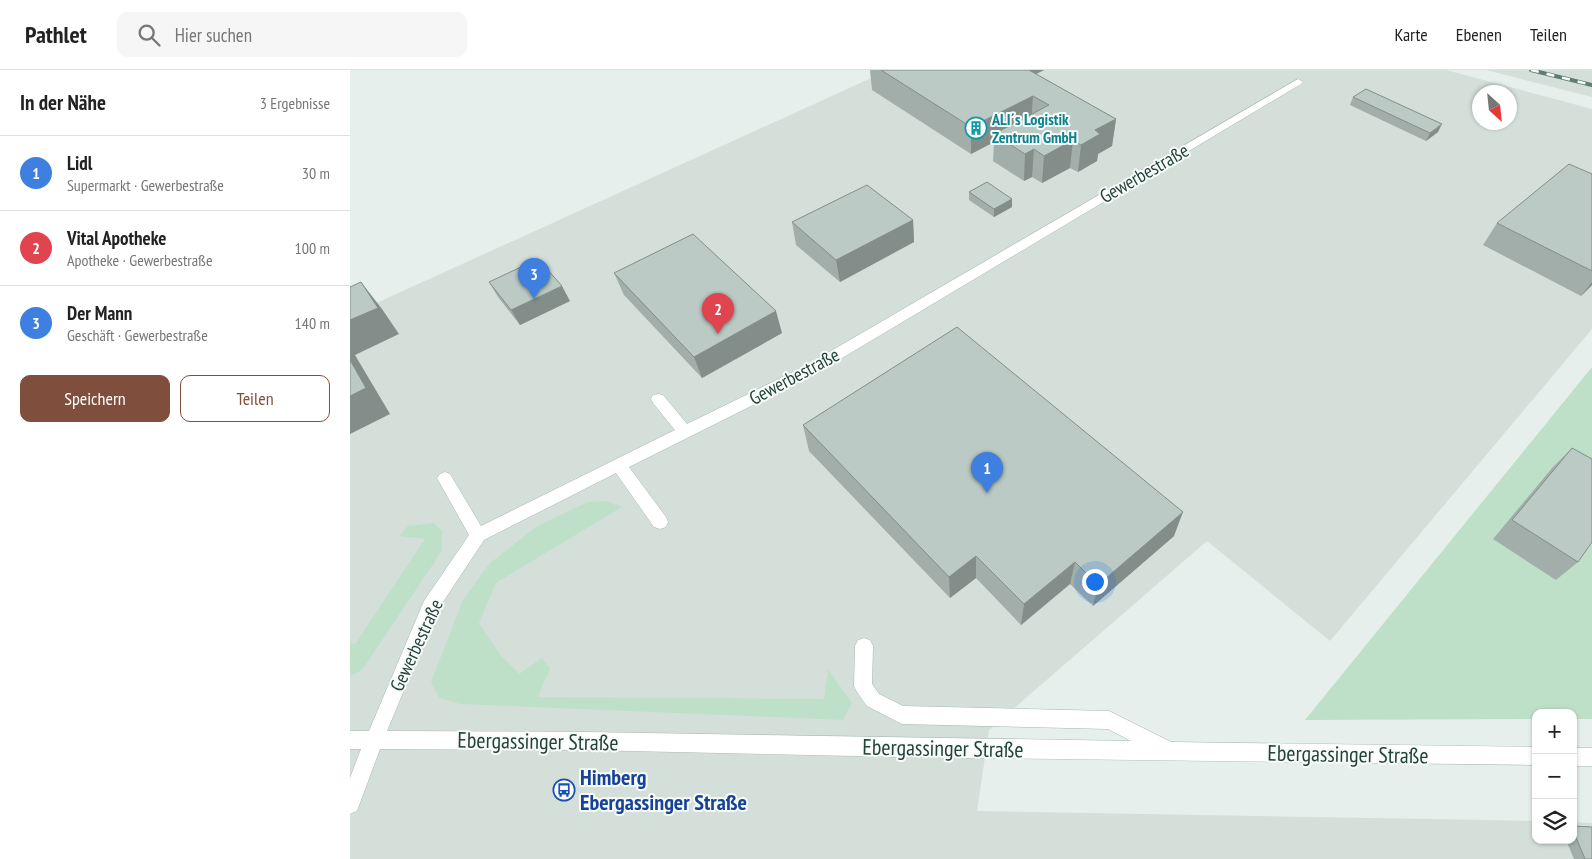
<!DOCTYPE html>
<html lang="de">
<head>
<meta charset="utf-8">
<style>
  :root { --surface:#fff; --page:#f6f6f6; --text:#222; --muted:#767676; --line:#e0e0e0; --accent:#804e3d }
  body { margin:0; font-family:"PT Sans Narrow",sans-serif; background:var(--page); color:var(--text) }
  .controls { position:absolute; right:15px; bottom:15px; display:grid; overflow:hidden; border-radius:10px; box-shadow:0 1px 4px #0004 }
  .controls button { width:45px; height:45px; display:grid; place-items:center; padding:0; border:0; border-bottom:1px solid var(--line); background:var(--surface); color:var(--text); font:25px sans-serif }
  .compass { position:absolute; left:1122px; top:15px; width:45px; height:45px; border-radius:50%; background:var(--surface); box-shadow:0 1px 4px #0004; rotate:153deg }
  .you { position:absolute; left:744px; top:511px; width:18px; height:18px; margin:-12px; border:4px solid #fff; border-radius:50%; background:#1a73e8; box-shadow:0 0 0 8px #1a73e833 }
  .badge { display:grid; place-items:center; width:32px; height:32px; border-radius:50%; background:var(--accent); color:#fff; font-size:16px; font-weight:700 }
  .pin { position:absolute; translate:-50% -41px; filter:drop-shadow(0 1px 2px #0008) }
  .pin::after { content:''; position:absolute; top:26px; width:18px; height:15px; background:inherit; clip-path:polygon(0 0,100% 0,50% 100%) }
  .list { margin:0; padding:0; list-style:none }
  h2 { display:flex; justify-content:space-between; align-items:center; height:65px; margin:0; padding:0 20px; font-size:21px }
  h2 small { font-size:16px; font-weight:400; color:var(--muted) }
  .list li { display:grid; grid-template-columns:32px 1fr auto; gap:15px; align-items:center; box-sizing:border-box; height:75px; padding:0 20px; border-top:1px solid var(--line) }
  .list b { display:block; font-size:19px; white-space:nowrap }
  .list p { margin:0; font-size:16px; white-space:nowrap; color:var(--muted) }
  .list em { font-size:16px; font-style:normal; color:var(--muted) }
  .actions { display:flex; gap:10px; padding:15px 20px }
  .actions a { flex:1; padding:11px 0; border:1px solid var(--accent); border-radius:10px; text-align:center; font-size:18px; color:var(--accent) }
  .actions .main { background:var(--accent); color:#fff }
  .icon { flex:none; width:28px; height:28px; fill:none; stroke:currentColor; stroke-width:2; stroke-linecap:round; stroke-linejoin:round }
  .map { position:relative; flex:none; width:1242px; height:789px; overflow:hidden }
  header { display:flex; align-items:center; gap:30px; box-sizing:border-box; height:70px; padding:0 25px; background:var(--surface); border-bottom:1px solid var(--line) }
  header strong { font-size:24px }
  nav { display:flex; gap:28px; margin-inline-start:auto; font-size:18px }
  .search { width:350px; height:45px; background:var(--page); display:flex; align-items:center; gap:12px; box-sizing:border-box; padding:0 18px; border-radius:10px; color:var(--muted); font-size:19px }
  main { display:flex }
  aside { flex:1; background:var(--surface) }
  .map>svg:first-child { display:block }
  .built { fill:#d4dfda; fill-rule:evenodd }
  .green { fill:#bfe0c8 }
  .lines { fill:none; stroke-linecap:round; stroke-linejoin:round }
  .minor-casing { stroke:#a8b8b2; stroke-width:1 }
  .minor { fill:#fff; fill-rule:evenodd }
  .rail-casing { stroke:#5f7d75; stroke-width:4 }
  .rail { stroke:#f7fbf9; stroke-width:2.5; stroke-dasharray:8; stroke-linecap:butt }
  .wall { fill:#a1aea9 }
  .shaded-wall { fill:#838d89 }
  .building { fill:#bbcac4; stroke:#838d89 }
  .labels { text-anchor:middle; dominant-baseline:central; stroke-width:4; stroke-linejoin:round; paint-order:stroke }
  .far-culture-label { font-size:16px; font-weight:bold; fill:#0d838f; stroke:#f7fbf9; text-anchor:start }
  .street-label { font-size:19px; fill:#24423a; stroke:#f7fbf9 }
  .near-street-label { font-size:22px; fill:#24423a; stroke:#f7fbf9 }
  .near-transit-label { font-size:22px; font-weight:bold; fill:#164399; stroke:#f7fbf9; text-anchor:start }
</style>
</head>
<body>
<header>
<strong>Pathlet</strong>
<div class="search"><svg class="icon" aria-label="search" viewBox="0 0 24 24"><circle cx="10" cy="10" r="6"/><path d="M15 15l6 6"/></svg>Hier suchen</div>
<nav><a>Karte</a><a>Ebenen</a><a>Teilen</a></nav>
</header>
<main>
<aside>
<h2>In der Nähe<small>3 Ergebnisse</small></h2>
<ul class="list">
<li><span class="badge" style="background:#3f7fe0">1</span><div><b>Lidl</b><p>Supermarkt · Gewerbestraße</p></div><em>30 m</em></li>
<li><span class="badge" style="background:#e0444e">2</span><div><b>Vital Apotheke</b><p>Apotheke · Gewerbestraße</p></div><em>100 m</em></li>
<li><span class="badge" style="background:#3f7fe0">3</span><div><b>Der Mann</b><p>Geschäft · Gewerbestraße</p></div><em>140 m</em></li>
</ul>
<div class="actions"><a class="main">Speichern</a><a>Teilen</a></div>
</aside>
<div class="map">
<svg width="1242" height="789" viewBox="0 0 1242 789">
  <rect width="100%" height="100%" fill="#e6efeb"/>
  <path class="built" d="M 539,0 L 1096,0 L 1242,39 L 1242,259 L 980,571 L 857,471 L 639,660 L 627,741 L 1186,751 L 1186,770 L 1223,770 L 1223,752 L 1242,753 L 1242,789 L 0,789 L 0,245 ZM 1130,22 L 1160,22 L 1160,52 L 1130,52 Z
    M 1136,0 L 1242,0 L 1242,27 Z"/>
  <path class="green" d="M 1242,297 L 1242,649 L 1223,649 L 1223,643 L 1186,643 L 1186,649 L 955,650 Z
    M 257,431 L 272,437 L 146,513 L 129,553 L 151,586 L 169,604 L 192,588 L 200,598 L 188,627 L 474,629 L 478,599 L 502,633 L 493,650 L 110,634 L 89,628 L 81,612 L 113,530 L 139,494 L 187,456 L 238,432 Z
    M 83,453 L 92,461 L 92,481 L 12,600 L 0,606 L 0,573 L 5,574 L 75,469 L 49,466 L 58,456 Z"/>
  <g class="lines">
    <g class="minor-casing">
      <path id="minor" d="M 948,9 L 953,12 L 951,14 L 467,303 L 279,397 L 316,447 L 318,452 L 316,457 L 310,459 L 304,457 L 266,403 L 134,470 L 87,541 L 37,661 L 235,662 L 781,671 L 758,659 L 552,654 L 517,636 L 507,622 L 504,616 L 505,576 L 508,570 L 514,568 L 520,570 L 523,576 L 522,614 L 529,624 L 553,636 L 759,641 L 821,672 L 1186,677 L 1186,695 L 552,687 L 235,680 L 30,679 L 7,741 L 0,744 L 0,708 L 11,679 L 0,679 L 0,661 L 19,661 L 74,531 L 119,465 L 87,408 L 90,404 L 95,402 L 100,404 L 131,456 L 325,360 L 303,333 L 301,329 L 303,325 L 308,324 L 313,325 L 337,354 L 457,295 Z
        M 1223,678 L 1242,678 L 1242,696 L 1223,696 Z"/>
    </g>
    <use href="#minor" class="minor"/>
    <g class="rail-casing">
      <path id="rail" d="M 1181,0 L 1242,15"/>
    </g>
    <use href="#rail" class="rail"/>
  </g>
  <path class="wall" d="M 520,0 L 694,0 L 686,4 L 766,49 L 762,76 L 748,84 L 747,91 L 728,102 L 720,98 L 692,113 L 682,107 L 674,111 L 643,91 L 644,72 L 621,84 L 522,20 Z
    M 1003,27 L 1088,62 L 1076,71 L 1000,35 Z
    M 1242,104 L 1242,215 L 1231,226 L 1133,175 L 1147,153 Z
    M 619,122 L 662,137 L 644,147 L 619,130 Z
    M 563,150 L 564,172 L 490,212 L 446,175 L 442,152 Z
    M 264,203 L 432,263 L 352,308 L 274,225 Z
    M 139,212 L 220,231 L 170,255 L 148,227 Z
    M 453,355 L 824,466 L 743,536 L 720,514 L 671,555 L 626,508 L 600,528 L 459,381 Z
    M 1222,378 L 1228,492 L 1206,510 L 1143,469 L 1202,398 Z
    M 1223,756 L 1242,789 L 1224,789 L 1216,770 L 1223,770 Z"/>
  <path class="shaded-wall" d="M 661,0 L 694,0 L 660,17 Z
    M 683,26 L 681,53 L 644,64 L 644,72 L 621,84 L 621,57 Z
    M 766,49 L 762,76 L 748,84 L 747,91 L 728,102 L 731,75 L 745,60 Z
    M 1092,54 L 1088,62 L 1076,71 L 1080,63 Z
    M 723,70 L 720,98 L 692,113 L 694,86 Z
    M 684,79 L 682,107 L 674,111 L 675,84 Z
    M 662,129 L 662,137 L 644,147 L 644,139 Z
    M 563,150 L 564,172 L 490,212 L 486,190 Z
    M 11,212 L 32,239 L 49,264 L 5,285 L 40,344 L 0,364 L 0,250 Z
    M 1242,212 L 1242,215 L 1231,226 Z
    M 212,216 L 220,231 L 170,255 L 161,240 Z
    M 426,241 L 432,263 L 352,308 L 344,287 Z
    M 833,442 L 824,466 L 743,536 L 748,515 Z
    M 626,486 L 626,508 L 600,528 L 599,507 Z
    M 725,492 L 720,514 L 671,555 L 674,534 Z"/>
  <path class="building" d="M 531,0 L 679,0 L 766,49 L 745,60 L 750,64 L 731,75 L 723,70 L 694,86 L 684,79 L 675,84 L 644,64 L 699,35 L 683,26 L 621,57 Z
    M 1016,19 L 1092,54 L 1080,63 L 1003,27 Z
    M 1219,94 L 1242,104 L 1242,201 L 1147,153 Z
    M 637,112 L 662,129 L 644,139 L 619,122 Z
    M 517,115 L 563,150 L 486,190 L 442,152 Z
    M 343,164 L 426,241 L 344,287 L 264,203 Z
    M 188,189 L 212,216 L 161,240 L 139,212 Z
    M 11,212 L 28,238 L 0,250 L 0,217 Z
    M 607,257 L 833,442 L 748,515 L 725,492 L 674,534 L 626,486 L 599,507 L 453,355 Z
    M 0,290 L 16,318 L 0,326 Z
    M 1222,378 L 1242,389 L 1242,472 L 1228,492 L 1162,450 Z
    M 1223,756 L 1242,757 L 1242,789 L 1235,789 L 1223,760 Z"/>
  <defs>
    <g id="building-ring" transform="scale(1.125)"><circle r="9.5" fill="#f7fbf9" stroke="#0f9aa8" stroke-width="1.5"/><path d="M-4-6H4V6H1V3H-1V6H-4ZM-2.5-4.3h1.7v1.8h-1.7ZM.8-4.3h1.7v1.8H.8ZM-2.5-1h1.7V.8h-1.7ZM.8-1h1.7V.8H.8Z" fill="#0f9aa8"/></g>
    <g id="bus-ring" transform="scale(1.125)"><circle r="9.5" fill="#f7fbf9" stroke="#1a4fb4" stroke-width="1.5"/><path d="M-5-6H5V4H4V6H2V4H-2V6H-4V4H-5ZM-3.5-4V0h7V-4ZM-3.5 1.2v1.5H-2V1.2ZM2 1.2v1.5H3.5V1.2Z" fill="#1a4fb4"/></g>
  </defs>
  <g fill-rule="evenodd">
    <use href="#building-ring" x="626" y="58"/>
    <use href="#bus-ring" x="214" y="720"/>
  </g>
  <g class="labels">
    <g class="far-culture-label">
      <text x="642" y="49">ALI´s Logistik<tspan x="642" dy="18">Zentrum GmbH</tspan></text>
    </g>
    <g class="street-label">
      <text transform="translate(794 103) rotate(-30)">Gewerbestraße</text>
      <text transform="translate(444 306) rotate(-28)">Gewerbestraße</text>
      <text transform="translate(66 575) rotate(-65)">Gewerbestraße</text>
    </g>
    <g class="near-street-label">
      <text transform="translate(188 671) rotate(1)">Ebergassinger Straße</text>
      <text transform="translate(593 678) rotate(1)">Ebergassinger Straße</text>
      <text transform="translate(998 684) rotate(1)">Ebergassinger Straße</text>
    </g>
    <g class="near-transit-label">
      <text x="230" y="707">Himberg<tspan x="230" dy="25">Ebergassinger Straße</tspan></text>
    </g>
  </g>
</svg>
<div class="controls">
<button>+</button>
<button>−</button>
<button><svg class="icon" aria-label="layers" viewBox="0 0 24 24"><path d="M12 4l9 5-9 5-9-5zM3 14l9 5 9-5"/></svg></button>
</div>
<svg class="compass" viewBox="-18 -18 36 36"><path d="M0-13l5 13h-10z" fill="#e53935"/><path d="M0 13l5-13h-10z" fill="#767676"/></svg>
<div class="you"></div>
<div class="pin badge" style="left:637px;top:423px;background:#3f7fe0">1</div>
<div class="pin badge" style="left:368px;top:264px;background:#e0444e">2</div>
<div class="pin badge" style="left:184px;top:229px;background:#3f7fe0">3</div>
</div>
</main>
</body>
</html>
